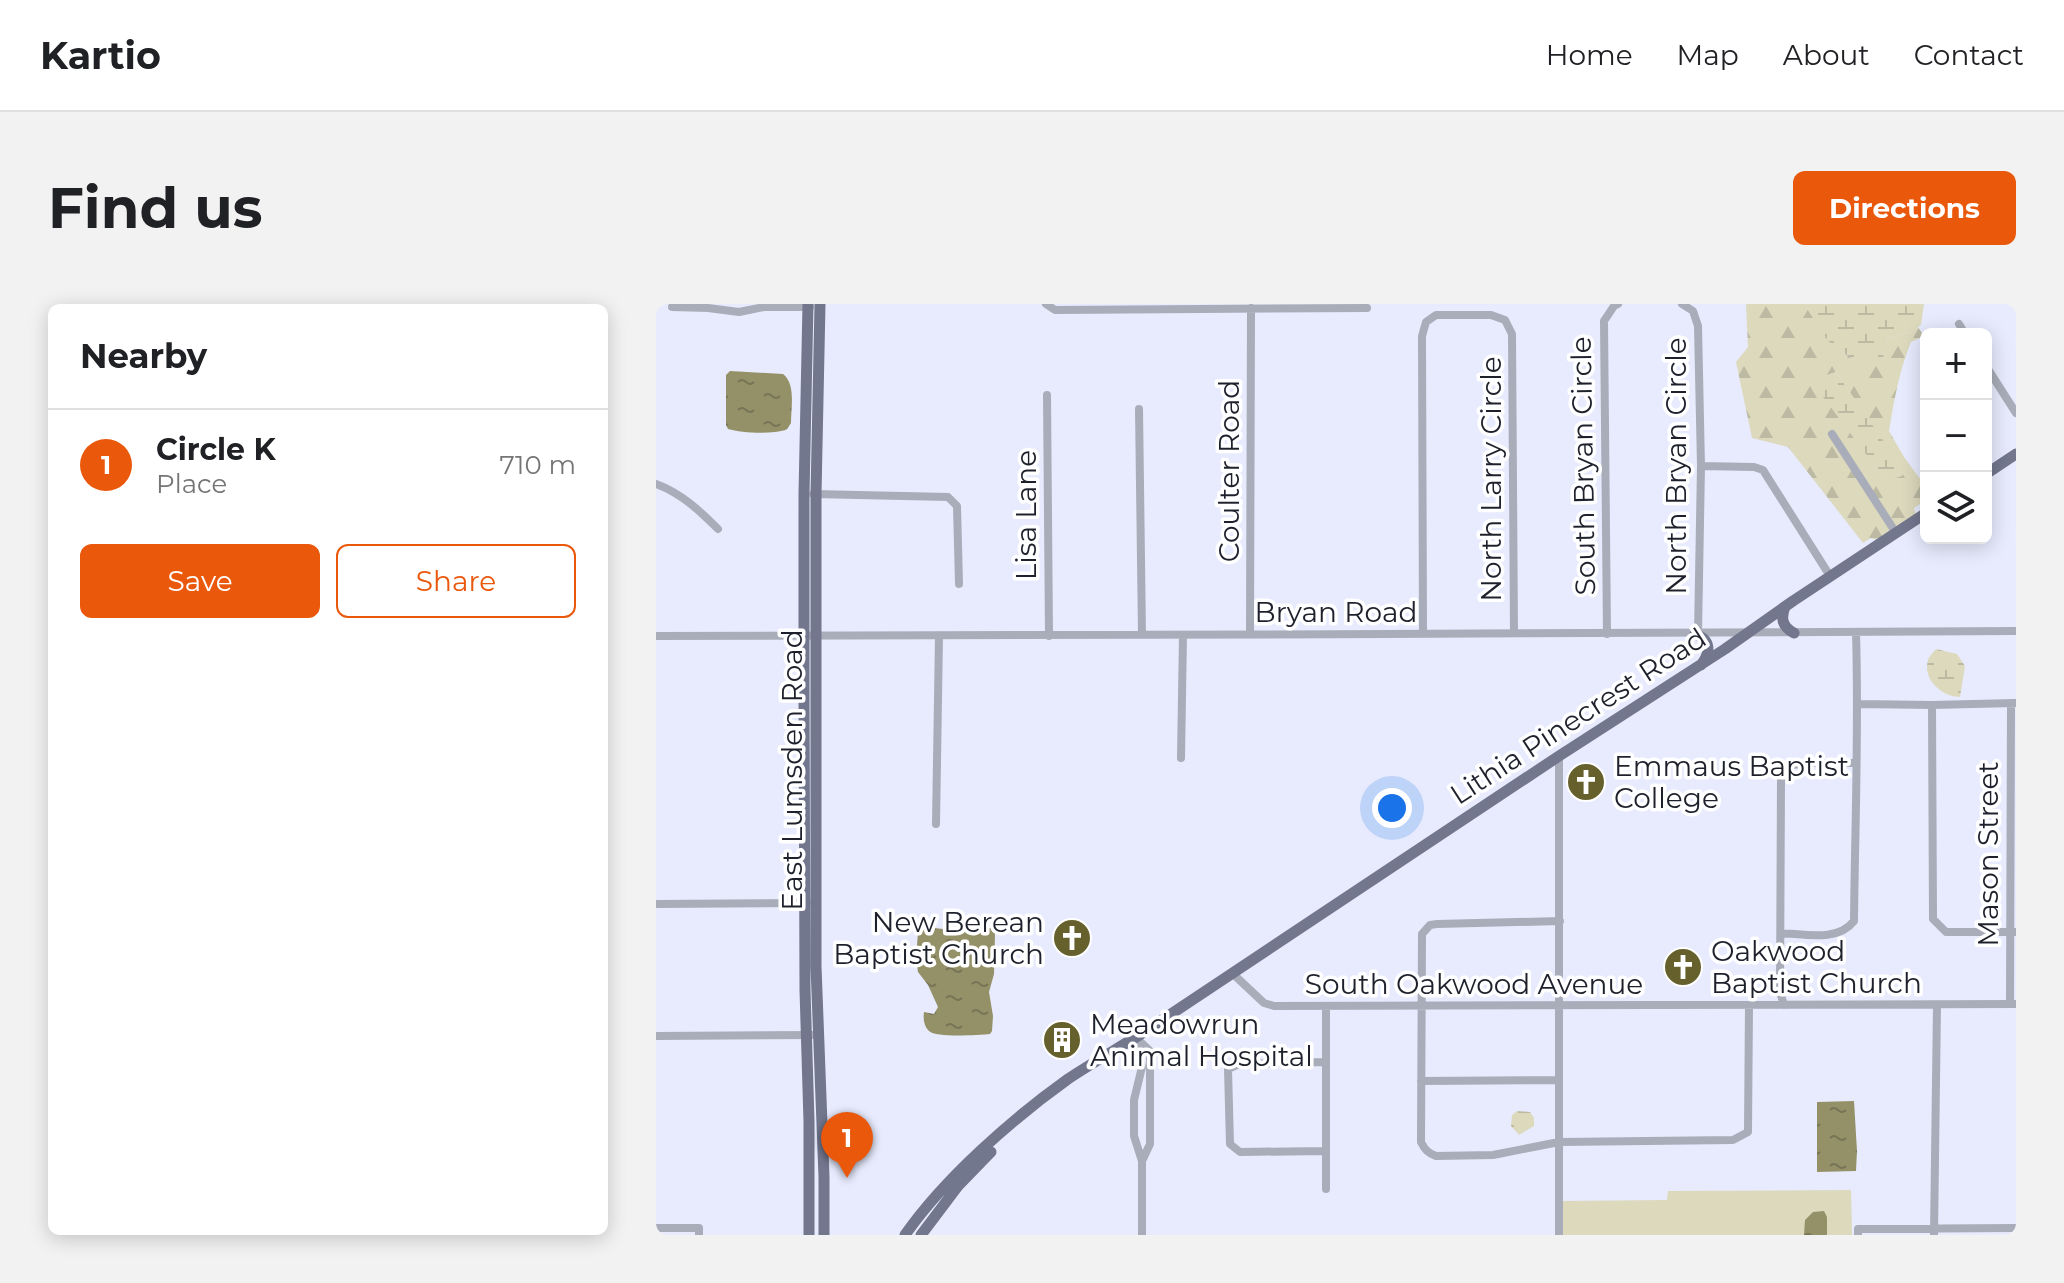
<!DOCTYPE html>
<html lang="en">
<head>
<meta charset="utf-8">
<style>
  :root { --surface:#fff; --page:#f2f2f2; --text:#202124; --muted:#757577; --line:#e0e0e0; --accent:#ea580c }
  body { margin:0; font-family:Montserrat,sans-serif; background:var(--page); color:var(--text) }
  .controls { position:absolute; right:24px; top:24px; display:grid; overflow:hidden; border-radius:12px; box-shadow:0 4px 20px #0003 }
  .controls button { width:72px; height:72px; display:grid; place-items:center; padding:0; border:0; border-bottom:2px solid var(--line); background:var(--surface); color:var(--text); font:40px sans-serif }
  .you { position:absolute; left:736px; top:504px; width:28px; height:28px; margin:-20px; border:6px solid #fff; border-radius:50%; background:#1a73e8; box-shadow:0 0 0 12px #1a73e833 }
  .badge { display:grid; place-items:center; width:52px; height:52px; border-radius:50%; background:var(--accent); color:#fff; font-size:26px; font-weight:700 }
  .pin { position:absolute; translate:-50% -66px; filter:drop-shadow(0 2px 4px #0008) }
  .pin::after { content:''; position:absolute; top:42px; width:28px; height:24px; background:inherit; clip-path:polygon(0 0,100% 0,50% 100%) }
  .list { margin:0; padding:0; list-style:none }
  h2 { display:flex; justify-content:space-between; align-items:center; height:104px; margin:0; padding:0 32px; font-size:34px }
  h2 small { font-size:26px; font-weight:400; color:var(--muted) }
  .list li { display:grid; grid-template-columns:52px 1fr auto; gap:24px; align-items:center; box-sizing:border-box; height:112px; padding:0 32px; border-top:2px solid var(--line) }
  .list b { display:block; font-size:30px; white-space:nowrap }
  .list p { margin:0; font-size:26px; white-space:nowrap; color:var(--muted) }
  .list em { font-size:26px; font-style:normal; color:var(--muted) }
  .actions { display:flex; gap:16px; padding:24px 32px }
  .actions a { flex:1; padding:18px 0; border:2px solid var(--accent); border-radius:12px; text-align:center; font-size:28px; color:var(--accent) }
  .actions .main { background:var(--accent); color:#fff }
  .icon { flex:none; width:44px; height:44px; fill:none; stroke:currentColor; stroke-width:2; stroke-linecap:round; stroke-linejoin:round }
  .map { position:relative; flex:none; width:1360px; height:931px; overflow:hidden; border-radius:12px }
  header { display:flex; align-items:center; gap:48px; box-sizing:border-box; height:112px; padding:0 40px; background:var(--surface); border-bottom:2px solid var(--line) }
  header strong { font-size:38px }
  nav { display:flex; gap:44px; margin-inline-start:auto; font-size:28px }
  .intro { display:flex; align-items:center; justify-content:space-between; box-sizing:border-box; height:192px; padding:0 48px }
  h1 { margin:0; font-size:56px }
  .button { padding:20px 36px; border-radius:12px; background:var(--accent); color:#fff; font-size:28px; font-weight:700 }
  main { display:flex; gap:48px; padding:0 48px }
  aside { flex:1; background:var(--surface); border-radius:12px; box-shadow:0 4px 20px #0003 }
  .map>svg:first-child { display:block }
  .green { fill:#dcd9bd }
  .forest { fill:url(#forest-firs); fill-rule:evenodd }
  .wetland { fill:url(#wetland-marsh) }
  .water { fill:url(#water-ripples) }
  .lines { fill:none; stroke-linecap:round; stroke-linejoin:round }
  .minor { stroke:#a9adb9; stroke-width:8 }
  .major { stroke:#72778e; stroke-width:11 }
  .labels { text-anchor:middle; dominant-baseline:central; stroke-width:7; stroke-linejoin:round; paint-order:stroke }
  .street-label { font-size:28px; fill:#1e212c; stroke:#fff }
  .poi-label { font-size:28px; fill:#1e212c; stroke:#fff; text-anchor:start }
</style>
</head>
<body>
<header>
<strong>Kartio</strong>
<nav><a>Home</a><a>Map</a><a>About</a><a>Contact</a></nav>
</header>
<div class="intro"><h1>Find us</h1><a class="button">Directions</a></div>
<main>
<aside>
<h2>Nearby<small></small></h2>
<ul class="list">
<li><span class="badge">1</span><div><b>Circle K</b><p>Place</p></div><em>710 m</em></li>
</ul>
<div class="actions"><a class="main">Save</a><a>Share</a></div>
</aside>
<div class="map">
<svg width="1360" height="931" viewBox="0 0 1360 931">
  <defs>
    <pattern id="forest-firs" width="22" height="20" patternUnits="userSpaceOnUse" patternTransform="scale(2)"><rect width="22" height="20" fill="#dcd9bd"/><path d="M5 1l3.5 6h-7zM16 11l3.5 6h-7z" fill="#bcbaa3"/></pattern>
    <pattern id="wetland-marsh" width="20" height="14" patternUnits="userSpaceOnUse" patternTransform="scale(2)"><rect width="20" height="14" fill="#dcd9bd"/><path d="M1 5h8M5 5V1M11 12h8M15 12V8" fill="none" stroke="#bcbaa3"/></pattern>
    <pattern id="water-ripples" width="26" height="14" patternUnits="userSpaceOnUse" patternTransform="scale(2)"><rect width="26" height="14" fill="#949068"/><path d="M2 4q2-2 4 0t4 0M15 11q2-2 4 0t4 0" fill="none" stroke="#787556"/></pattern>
  </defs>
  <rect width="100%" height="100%" fill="#e7ebfd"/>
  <path class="green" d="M 1195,886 L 1196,931 L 907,931 L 907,897 L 1011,896 L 1012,887 Z"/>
  <path class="forest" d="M 1090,0 L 1148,0 L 1173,37 L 1193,53 L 1225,60 L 1232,35 L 1255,28 L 1262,23 L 1268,32 L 1255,38 C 1243,67 1238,97 1233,127 L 1248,153 L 1270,183 L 1270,196 L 1258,204 L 1260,212 L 1222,237 L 1215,234 L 1207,239 L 1132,143 L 1096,134 L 1080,58 L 1092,43 ZM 1180,68 L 1247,167 L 1230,177 L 1160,82 L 1159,76 Z"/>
  <path class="wetland" d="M 1148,0 L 1268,0 L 1265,21 L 1255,28 L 1232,35 L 1225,61 L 1193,53 L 1172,37 Z
    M 1180,68 L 1248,167 L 1246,172 L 1230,177 L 1159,82 L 1159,76 L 1161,74 Z
    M 1280,345 L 1301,350 L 1309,362 L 1304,393 C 1287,393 1266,376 1272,356 C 1273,352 1277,349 1280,345 Z
    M 861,807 L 874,808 L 878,814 L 878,822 L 863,831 L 855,822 L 856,811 Z"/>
  <path class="water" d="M 74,67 L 127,70 C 140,80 135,103 135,119 C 131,125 132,126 125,127 C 112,130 85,129 72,125 L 70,121 L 70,71 Z
    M 270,623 L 287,625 L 335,624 L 339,629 L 338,670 L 333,688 L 337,712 L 336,727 L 334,730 C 322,731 280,734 273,727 C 268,722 267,715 268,708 L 278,710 L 282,703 L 272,681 L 262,668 L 260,655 L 262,628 Z
    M 1198,797 L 1201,847 L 1200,867 L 1161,868 L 1161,798 Z
    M 1168,907 L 1171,913 L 1171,931 L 1148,931 L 1149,916 L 1157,908 Z"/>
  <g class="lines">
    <path class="minor" d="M 390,0 L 399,6 L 711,4
      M 1026,0 L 1037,7 L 1042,22 L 1045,162 L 1042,330
      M 16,3 L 52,4 L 83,8 L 108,3 L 154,3
      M 1303,20 L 1309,30
      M 1330,62 L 1360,109
      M 391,91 L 393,332
      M 483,105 L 486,331
      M 1176,130 L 1240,229
      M 1045,162 L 1098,163 L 1107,166 L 1174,272
      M 0,180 C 25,189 44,207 62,225
      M 157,190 L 292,193 L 301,202 L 303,280
      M 767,329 L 766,32 L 770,18 L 780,11 L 835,11 L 849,16 L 856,30 L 858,329
      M 594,330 L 595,4
      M 951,330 L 948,17 L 958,2 L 962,0
      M 0,332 C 453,330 907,331 1360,327
      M 1202,400 L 1276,401 L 1359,399
      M 1276,401 L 1277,615 L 1290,628 L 1360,628
      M 903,452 L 903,931
      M 525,454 L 527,331
      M 280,520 L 283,332
      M 0,600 L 151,599
      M 904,617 L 781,620 L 774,621 L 766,630 L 765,838 C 769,846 772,849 780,852 L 837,851 L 903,838 L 1077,836 L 1092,828 L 1093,701
      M 1125,629 C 1149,630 1182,638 1198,617 C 1199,521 1203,425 1200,329
      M 576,669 L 608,699 L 618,702 L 1360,700
      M 1354,700 L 1355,399
      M 1128,701 L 1124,688 L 1125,476 L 1132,462 L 1148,459 L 1199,459
      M 670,702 L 670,885
      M 0,732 L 161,731
      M 479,733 L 486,763 L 478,796 L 478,832 L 486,857 L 486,931
      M 480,734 L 493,746 L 494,752 L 494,840 L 486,857
      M 765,777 L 903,776
      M 669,847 L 584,848 L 574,840 L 572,765 L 583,760 L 670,758
      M 0,924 L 43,924 L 43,931
      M 1202,931 L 1202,925 L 1360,924
      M 1278,931 L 1281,701"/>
    <path class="major" d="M 152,0 L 148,190 L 148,388 L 149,686 L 153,817 L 153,931
      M 164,0 L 160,190 L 160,662 L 168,873 L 168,931
      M 1330,170 L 1360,150
      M 1129,303 C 1124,315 1127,323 1138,329
      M 1039,330 C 1055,336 1055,348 1045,361
      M 249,931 C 288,875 356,815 412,775 C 436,759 461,745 485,730 L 903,452 L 1069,345 L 1137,297 L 1270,209
      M 265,931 L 302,882 L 335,848"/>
  </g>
  <defs>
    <g id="church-disc" transform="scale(2)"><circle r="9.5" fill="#66602d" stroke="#fff"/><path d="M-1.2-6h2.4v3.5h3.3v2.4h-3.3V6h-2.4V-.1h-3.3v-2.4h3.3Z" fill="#fff"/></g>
    <g id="building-disc" transform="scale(2)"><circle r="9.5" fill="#66602d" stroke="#fff"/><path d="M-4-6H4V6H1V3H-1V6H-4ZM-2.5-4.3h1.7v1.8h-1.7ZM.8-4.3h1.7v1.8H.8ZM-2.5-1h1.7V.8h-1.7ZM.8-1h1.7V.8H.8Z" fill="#fff"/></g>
  </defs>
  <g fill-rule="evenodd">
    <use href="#church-disc" x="930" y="478"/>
    <use href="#church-disc" x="416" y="634"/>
    <use href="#church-disc" x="1027" y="663"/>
    <use href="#building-disc" x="406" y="736"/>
  </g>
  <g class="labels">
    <g class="street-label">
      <text transform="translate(927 162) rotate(-91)">South Bryan Circle</text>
      <text transform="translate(1020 162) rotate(-90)">North Bryan Circle</text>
      <text transform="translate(573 167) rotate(-90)">Coulter Road</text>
      <text transform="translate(835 175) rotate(-90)">North Larry Circle</text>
      <text transform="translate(370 211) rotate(-90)">Lisa Lane</text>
      <text x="680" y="308">Bryan Road</text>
      <text transform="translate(922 412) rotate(-33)">Lithia Pinecrest Road</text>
      <text transform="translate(136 466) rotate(-90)">East Lumsden Road</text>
      <text transform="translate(1332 550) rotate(-90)">Mason Street</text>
      <text x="818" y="680">South Oakwood Avenue</text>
    </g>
    <g class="poi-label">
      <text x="958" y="462">Emmaus Baptist<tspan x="958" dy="32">College</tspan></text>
      <text x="388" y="618" text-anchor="end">New Berean<tspan x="388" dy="32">Baptist Church</tspan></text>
      <text x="1055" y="647">Oakwood<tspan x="1055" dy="32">Baptist Church</tspan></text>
      <text x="434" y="720">Meadowrun<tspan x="434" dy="32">Animal Hospital</tspan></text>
    </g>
  </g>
</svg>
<div class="controls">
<button>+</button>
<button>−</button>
<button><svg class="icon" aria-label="layers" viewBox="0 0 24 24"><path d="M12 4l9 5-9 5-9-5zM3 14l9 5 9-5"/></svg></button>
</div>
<div class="you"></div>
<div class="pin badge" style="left:191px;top:874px">1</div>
</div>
</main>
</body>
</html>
